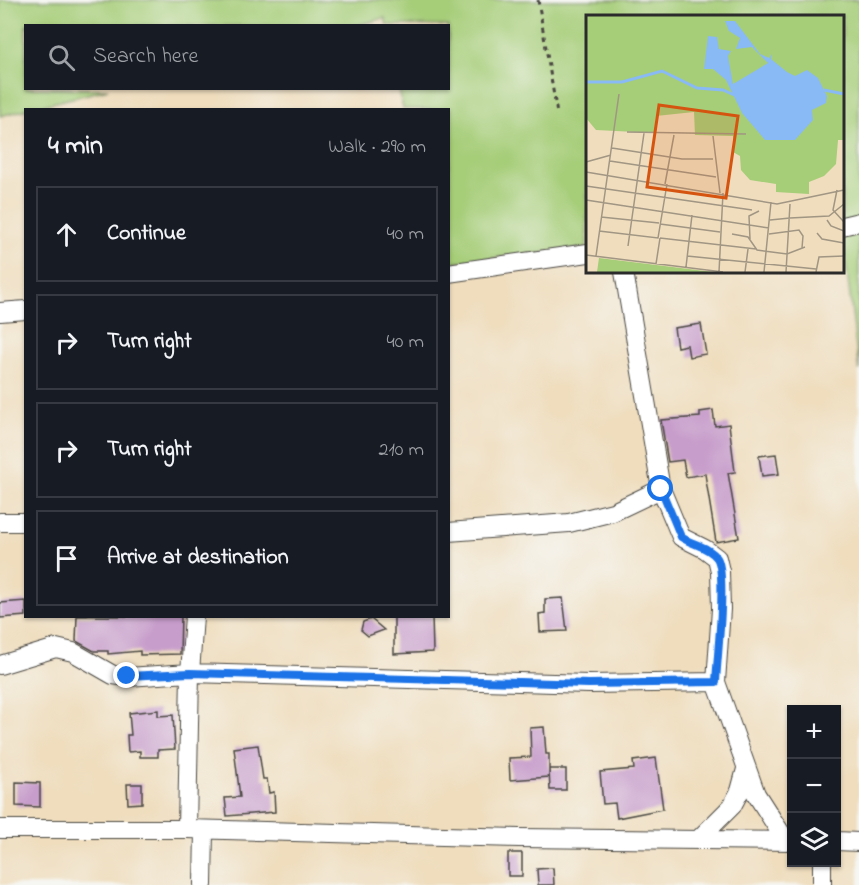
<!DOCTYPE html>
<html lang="en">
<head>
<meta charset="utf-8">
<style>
  :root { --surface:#171b24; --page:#242831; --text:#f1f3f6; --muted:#9ea1a6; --line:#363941 }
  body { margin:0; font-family:"Indie Flower",sans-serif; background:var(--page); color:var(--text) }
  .controls { position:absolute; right:18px; bottom:18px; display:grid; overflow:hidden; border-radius:0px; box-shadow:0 2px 4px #0004 }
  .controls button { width:54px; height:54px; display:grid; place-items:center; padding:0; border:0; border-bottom:2px solid var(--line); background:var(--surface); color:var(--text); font:30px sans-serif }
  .stop { position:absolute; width:18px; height:18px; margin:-14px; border:4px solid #1a73e8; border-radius:50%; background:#fff }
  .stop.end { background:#1a73e8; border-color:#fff; box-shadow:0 2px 6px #0008 }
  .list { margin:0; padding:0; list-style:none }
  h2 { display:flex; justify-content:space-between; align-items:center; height:78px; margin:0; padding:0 24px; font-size:26px }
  h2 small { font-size:20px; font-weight:400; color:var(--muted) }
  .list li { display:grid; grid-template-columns:39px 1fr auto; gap:18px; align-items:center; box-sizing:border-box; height:96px; margin:0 12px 12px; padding:0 12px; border:2px solid var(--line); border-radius:0px }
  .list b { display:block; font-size:22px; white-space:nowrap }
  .list em { font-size:20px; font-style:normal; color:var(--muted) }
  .icon { flex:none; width:33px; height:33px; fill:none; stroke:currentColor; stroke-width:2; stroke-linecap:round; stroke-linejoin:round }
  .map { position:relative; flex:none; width:859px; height:885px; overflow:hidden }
  .search { position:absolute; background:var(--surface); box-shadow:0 2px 4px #0004; left:24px; top:24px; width:426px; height:66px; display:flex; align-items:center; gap:15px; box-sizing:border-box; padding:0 21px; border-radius:0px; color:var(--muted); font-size:22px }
  .panel { position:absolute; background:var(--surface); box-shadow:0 2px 4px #0004; left:24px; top:108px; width:426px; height:510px; border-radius:0px }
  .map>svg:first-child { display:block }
  .green { fill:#a6cd78; stroke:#687c52; stroke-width:1.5 }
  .building { fill:#c79dcb }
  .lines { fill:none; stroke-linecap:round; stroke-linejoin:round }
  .minor-casing { stroke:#484641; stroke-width:20 }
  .path { stroke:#484641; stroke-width:3; stroke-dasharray:4.5 4.5; stroke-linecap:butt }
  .minor { stroke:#fff; stroke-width:18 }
  .route { stroke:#1a73e8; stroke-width:8 }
  .inset-river { fill:none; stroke:#89baf5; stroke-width:3 }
  .inset-road { fill:none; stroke:#a19683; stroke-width:1.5 }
  .view { fill:#d5540f; fill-opacity:0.15; stroke:#d5540f; stroke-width:3 }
  .inset-edge { fill:none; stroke:#2b2b2b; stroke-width:3 }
</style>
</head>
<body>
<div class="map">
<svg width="859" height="885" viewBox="0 0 859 885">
  <rect width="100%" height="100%" fill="#f6f6f2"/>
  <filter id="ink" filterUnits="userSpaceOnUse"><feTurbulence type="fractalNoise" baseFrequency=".0167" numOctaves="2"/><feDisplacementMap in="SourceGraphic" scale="12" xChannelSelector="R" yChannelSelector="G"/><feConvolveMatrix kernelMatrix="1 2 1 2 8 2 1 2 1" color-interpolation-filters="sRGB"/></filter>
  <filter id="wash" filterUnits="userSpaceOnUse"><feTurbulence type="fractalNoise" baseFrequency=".008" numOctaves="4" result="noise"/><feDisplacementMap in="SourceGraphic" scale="24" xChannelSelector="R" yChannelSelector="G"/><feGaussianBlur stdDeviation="1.35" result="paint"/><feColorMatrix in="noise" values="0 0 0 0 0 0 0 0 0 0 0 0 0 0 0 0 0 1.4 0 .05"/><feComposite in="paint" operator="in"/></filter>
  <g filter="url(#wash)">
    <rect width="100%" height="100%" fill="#efddbd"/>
    <path class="green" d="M 0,0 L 859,0 L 859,371 L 842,230 L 842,16 L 588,16 L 587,248 L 449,263 L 448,110 L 403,109 L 399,89 L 448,88 L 448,26 L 387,25 L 385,18 L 354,26 L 26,26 L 26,88 L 108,89 L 0,116 Z"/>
    <g id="blocks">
      <path class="building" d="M 701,324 L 706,354 L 689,357 L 687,345 L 677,347 L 674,328 Z
        M 713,410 L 715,426 L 729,424 L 735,472 L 728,473 L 739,538 L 716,542 L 705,474 L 686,477 L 683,460 L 668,462 L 661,420 L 700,417 L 700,412 Z
        M 776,454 L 779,474 L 762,476 L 759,456 Z
        M 563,598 L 567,631 L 540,632 L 539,614 L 545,613 L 545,599 Z
        M 26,601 L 26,616 L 0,618 L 0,603 Z
        M 77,616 L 181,616 L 180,654 L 140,655 L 140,651 L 108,654 L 108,651 L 94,651 L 76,641 Z
        M 394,616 L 432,616 L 433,652 L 394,654 Z
        M 371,619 L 384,630 L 368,636 L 361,630 L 363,622 Z
        M 158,710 L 158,716 L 173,715 L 175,749 L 158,750 L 158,757 L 140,757 L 140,751 L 128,752 L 127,735 L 131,735 L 129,713 Z
        M 544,727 L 546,754 L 549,754 L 549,777 L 510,780 L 509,758 L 531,757 L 530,728 Z
        M 258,745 L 263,779 L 267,779 L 269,793 L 274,792 L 275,812 L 227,816 L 225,798 L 240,797 L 234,748 Z
        M 656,758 L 663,809 L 617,818 L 615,803 L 603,804 L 600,772 L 634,769 L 633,761 Z
        M 549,769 L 566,769 L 566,790 L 550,790 Z
        M 16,782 L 40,783 L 40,807 L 16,806 Z
        M 127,784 L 142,784 L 142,803 L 128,804 Z
        M 508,853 L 522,853 L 522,876 L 508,876 Z
        M 553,868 L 554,885 L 538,885 L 537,869 Z"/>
    </g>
  </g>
  <g filter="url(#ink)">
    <use href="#blocks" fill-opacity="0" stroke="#484641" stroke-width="1.5"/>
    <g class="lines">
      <g class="minor-casing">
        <path id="minor" d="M 842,226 L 859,222
          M 624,272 L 661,489 L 681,537 L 705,549 L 717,558 L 720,571 L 721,609 L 716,682 L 756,794 L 786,841
          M 448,273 L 588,253
          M 0,312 L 26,310
          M 0,522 L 26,522
          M 448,532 L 569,523 L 613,512 L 661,489
          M 0,665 L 56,648 L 73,652 L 113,675 L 127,677 L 190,673 L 589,684 L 716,682
          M 0,829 L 187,829 L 519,838 L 792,841
          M 187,829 L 190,673 L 194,616
          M 698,840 L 732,806 L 740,791 L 746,769
          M 836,841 L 859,842
          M 822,862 L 822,885
          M 203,885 L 204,830"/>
      </g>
      <path class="path" d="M 538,0 L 557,114"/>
      <use href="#minor" class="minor"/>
    </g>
  </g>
  <g class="lines" filter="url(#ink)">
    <path class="route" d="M 127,676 L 190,673 L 589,684 L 716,682 C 717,660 727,573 717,558 C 710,547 691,544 681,537 L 661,489"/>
  </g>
  <g transform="translate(586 15)">
    <rect width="258" height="258" fill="#efddbd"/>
    <path d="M 0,1 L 258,1 L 258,125 L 252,125 L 250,149 L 238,161 L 223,167 L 223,179 L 190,177 L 190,169 L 164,165 L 155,155 L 154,141 L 147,137 L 147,121 L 109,120 L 108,97 L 70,101 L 69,118 L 10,115 L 0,103 ZM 13,243 L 127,257 L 11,257 Z" fill="#a6cd78"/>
    <path d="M 139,6 L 149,6 L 174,39 L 183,43 L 186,39 L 185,44 L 201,57 L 209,61 L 221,55 L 232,63 L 241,81 L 240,88 L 226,95 L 227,105 L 209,125 L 179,125 L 156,98 L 140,65 L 127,54 L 118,54 L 122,21 L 131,22 L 133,34 L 145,36 L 142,41 L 147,69 L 182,48 L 166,32 L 150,34 L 154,23 L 143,16 Z" fill="#89baf5"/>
    <path class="inset-river" d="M 0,67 L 36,67 L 76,56 L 111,73 L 137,75 L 148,80M 238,75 L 258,79"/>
    <path class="inset-road" d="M 41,117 L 160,119M 127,121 L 134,178M 26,133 L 96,144 L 127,144M 24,146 L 130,162M 0,147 L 25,140M 0,157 L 191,189 L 258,175M 79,169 L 88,120M 0,171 L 166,195M 251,175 L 247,195 L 258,207M 0,185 L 183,213M 15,202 L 73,208M 204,203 L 243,201 L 258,189M 184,205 L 204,203M 241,205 L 245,211 L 258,216M 74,209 L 134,217M 13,216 L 72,223 L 81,169M 231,218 L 236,224 L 258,228M 146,219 L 162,222 L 171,235 L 201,239 L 219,232M 183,219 L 213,215 L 217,221 L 216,233M 74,223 L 170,234M 164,224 L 163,201 L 173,196M 42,231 L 58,118M 0,240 L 137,257M 10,241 L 33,79M 101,241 L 230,254M 70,249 L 74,223M 100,252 L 106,200M 133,257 L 137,178M 159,257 L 162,234M 178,257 L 185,187M 200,257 L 204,189M 230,257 L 233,242 L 258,241"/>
    <path class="view" d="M 73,90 L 152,101 L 140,183 L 61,172 Z"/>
    <rect width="258" height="258" class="inset-edge"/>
  </g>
</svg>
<div class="controls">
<button>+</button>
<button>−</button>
<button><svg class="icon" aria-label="layers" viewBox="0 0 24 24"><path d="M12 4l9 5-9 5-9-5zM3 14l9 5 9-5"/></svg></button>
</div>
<div class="stop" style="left:661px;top:489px"></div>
<div class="stop end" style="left:127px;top:676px"></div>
<div class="search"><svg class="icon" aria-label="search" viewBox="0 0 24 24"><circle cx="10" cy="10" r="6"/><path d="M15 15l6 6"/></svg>Search here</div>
<section class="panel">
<h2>4 min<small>Walk · 290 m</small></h2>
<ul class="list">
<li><svg class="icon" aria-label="ahead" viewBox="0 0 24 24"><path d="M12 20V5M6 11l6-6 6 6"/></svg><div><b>Continue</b></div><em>40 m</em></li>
<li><svg class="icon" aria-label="right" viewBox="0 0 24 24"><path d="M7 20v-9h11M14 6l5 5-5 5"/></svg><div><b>Turn right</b></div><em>40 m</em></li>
<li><svg class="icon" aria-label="right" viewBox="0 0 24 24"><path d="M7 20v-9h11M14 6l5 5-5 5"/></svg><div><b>Turn right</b></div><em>210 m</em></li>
<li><svg class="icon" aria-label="arrive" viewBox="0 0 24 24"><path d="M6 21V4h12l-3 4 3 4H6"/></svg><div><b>Arrive at destination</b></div></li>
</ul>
</section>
</div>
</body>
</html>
